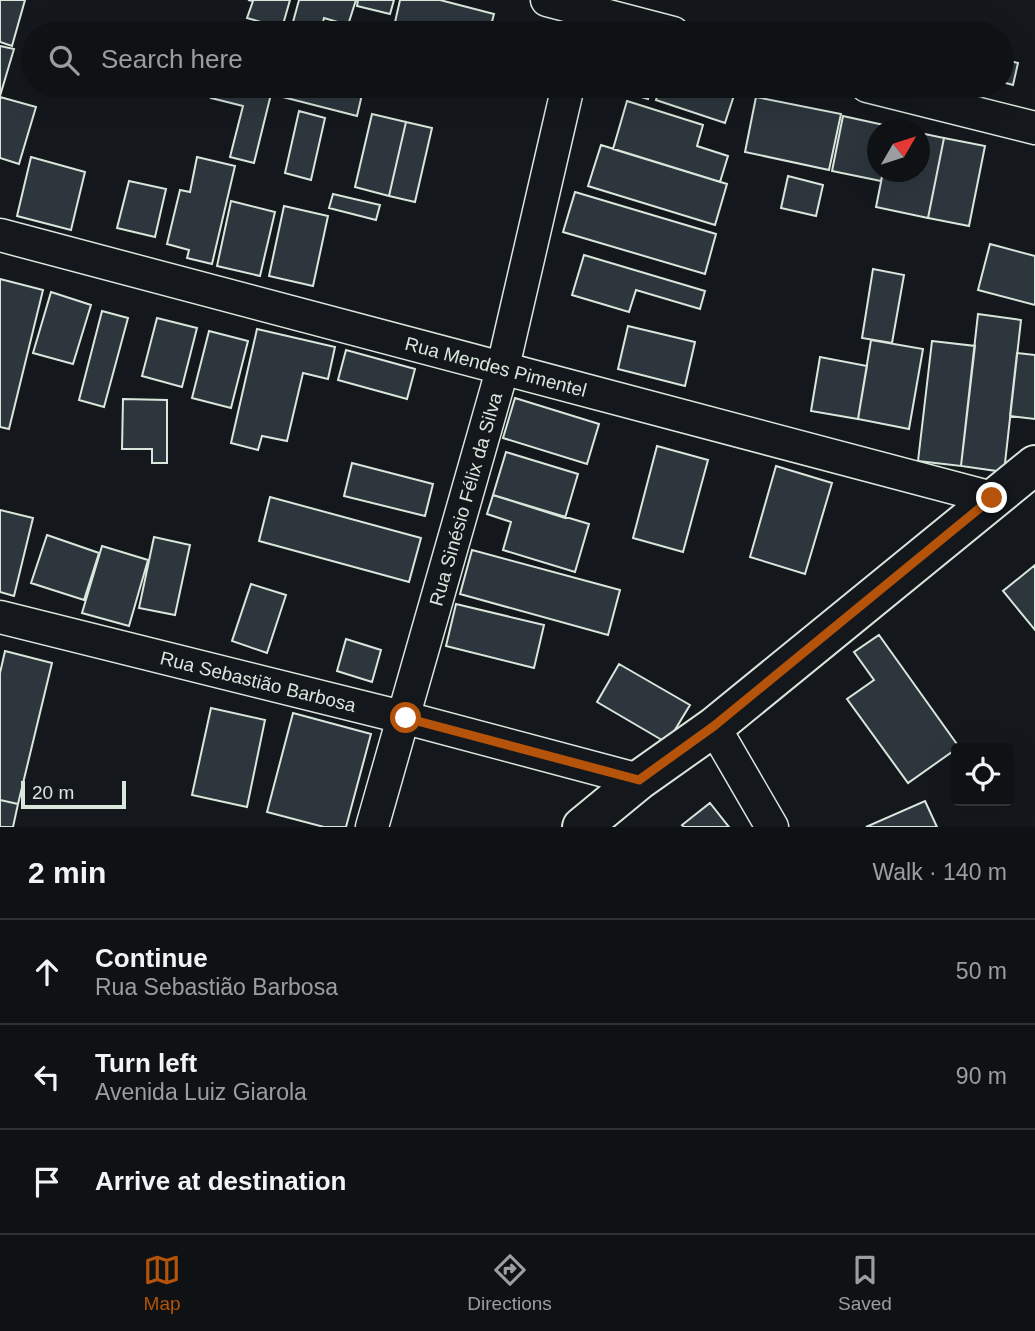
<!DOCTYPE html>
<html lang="en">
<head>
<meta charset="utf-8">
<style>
  :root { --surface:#0f1215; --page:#1d2022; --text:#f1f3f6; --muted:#9b9ea0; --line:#2f3234; --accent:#b45309 }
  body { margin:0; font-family:Helvetica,sans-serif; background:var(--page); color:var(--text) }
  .controls { position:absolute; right:21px; bottom:21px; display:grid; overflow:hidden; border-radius:7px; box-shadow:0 7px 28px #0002 }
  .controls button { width:63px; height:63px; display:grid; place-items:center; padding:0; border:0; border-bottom:2px solid var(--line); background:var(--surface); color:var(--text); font:35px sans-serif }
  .compass { position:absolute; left:867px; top:119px; width:63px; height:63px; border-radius:50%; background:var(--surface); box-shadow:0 7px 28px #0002; rotate:51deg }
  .scale { position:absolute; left:21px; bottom:18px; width:105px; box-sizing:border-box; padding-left:7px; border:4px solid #d8e6dc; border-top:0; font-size:19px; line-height:24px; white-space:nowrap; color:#d8e6dc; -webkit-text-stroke:5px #14181c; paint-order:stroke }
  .stop { position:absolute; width:21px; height:21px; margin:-16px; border:5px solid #b45309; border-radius:50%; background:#fff }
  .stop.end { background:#b45309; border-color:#fff; box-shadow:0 2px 7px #0008 }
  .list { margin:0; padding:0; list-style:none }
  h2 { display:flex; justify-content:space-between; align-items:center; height:91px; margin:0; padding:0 28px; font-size:30px }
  h2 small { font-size:23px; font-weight:400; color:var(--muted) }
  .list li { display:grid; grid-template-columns:46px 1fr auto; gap:21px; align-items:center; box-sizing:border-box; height:105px; padding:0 28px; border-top:2px solid var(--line) }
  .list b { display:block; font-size:26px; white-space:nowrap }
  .list p { margin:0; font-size:23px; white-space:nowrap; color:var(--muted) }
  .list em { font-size:23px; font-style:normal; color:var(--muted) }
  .icon { flex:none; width:38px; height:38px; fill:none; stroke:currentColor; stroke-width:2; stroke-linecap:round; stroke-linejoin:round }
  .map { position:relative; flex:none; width:1035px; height:827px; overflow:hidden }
  .search { position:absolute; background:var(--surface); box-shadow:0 7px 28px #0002; left:21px; right:21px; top:21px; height:77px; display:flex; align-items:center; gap:18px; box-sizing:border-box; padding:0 24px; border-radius:38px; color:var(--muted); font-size:26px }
  .sheet { height:406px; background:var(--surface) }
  nav { display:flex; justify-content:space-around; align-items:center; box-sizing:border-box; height:98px; border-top:2px solid var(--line); background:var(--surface); font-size:19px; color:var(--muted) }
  nav a { display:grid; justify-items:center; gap:4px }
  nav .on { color:var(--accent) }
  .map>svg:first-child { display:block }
  .building { fill:#2c363c; stroke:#d8e6dc; stroke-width:2 }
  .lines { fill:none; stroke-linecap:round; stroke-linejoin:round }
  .street-casing { stroke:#d8e6dc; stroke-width:35 }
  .secondary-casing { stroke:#d8e6dc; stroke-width:42 }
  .street { stroke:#14181c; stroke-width:32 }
  .secondary { stroke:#14181c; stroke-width:38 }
  .route { stroke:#b45309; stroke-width:9 }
  .labels { text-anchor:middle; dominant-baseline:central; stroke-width:5; stroke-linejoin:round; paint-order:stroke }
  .street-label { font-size:19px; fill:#d8e6dc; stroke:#14181c }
</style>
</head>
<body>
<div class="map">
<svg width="1035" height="827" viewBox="0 0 1035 827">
  <rect width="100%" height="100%" fill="#14181c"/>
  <path class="building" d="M 0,0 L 25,0 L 12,46 L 0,42 Z
    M 248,0 L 290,0 L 282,28 L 247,18 L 253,1 Z
    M 299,0 L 356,0 L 348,25 L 324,18 L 321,30 L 293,22 Z
    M 358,0 L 394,0 L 390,14 L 357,6 Z
    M 400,0 L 440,0 L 494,14 L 489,33 L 393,31 Z
    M 0,46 L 14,49 L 0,96 Z
    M 1002,59 L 1018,63 L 1013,85 L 1002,82 Z
    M 215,86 L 273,86 L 254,163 L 230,157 L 243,106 L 211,98 Z
    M 273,86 L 364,86 L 357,116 L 271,94 Z
    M 604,86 L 651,86 L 648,99 Z
    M 660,86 L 737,86 L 725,123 L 656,100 Z
    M 0,97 L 36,107 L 19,164 L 0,158 Z
    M 756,97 L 841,114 L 829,170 L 745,152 Z
    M 627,101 L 703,125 L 697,146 L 728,156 L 720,182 L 613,149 Z
    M 299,111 L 325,118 L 311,180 L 285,173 Z
    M 372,114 L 406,122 L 389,196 L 355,187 Z
    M 843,116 L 893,127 L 892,130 L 878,130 L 878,172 L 883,172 L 881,181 L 832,171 Z
    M 406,122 L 432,128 L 415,202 L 389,196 Z
    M 920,133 L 944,138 L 928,218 L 876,207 L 883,172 L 920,172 Z
    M 944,138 L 985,146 L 969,226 L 928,218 Z
    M 601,145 L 727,184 L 715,225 L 588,186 Z
    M 31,157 L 85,172 L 71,230 L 17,216 Z
    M 197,157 L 235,166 L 212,264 L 187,258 L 189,250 L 167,244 L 180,190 L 190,192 Z
    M 788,176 L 823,185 L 816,216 L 781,208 Z
    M 129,181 L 166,189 L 155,237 L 117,228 Z
    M 575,192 L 716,234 L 705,274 L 563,232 Z
    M 333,194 L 380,205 L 376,220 L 329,208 Z
    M 231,201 L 275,212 L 260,276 L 217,266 Z
    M 284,206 L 328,216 L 313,286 L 269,276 Z
    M 990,244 L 1035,256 L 1035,305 L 978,290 Z
    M 584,255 L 705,291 L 700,309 L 636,290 L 629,312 L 572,295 Z
    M 873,269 L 904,275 L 892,343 L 862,338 Z
    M 0,279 L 43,290 L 9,429 L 0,427 Z
    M 51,292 L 91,305 L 73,364 L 33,353 Z
    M 102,311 L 128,318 L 104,407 L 79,400 Z
    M 978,314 L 1021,320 L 1004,472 L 961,466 Z
    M 157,318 L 197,328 L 182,387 L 142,376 Z
    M 628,326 L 695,342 L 685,386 L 618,369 Z
    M 257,329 L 335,347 L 328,379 L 303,373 L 287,441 L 262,436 L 258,450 L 231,443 Z
    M 209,331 L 248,341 L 231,408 L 192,398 Z
    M 871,340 L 923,349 L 909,429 L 858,419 Z
    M 932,341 L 975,346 L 961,466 L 918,461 Z
    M 346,350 L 415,369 L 407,399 L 338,380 Z
    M 1017,353 L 1035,355 L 1035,419 L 1010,416 Z
    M 820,357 L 867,366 L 858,419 L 811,411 Z
    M 515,398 L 599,424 L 587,464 L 503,438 Z
    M 123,399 L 167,400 L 167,463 L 152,463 L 152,449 L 122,449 Z
    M 657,446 L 708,460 L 683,552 L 633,538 Z
    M 506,452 L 578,474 L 565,518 L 493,495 Z
    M 352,463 L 433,484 L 425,516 L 344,496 Z
    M 776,466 L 832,483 L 805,574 L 750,557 Z
    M 493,495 L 589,524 L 575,572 L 503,550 L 511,522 L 487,514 Z
    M 270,497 L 421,538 L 409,582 L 259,541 Z
    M 0,510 L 33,518 L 14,596 L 0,592 Z
    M 47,535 L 99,553 L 84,600 L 31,583 Z
    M 154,537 L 190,545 L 175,615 L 139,608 Z
    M 102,546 L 148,560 L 129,626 L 82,613 Z
    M 472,550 L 620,590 L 608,635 L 460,594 Z
    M 1035,565 L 1035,630 L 1003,591 Z
    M 251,584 L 286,595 L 267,653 L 232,641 Z
    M 456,604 L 544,625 L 534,668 L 446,646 Z
    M 879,635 L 959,747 L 908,783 L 847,699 L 874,680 L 854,652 Z
    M 346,639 L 381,650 L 372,682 L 337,671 Z
    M 5,651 L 52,663 L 18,804 L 0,800 L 0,673 Z
    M 619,664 L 690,705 L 667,743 L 597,702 Z
    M 211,708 L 265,720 L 247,807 L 192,795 Z
    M 293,713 L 371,734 L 346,827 L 324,827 L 267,812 Z
    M 0,800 L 18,804 L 13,827 L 0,827 Z
    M 925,801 L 937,827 L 866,827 Z
    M 710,803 L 729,827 L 684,827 L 682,825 Z"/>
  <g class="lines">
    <g class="street-casing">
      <g id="street">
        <path d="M 547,0 L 673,33"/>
        <path d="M 867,86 L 1035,128"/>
        <path id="s1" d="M 0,235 L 992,498"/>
        <path id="s2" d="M 0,617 L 406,718 L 639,780"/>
        <path d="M 714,727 L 772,827"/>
        <path id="s3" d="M 372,827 L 503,367 L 568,86"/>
      </g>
    </g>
    <g class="secondary-casing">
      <path id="secondary" d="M 582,827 L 639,780 L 714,727 L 1035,465"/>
    </g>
    <use href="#street" class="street"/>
    <use href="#secondary" class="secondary"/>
  </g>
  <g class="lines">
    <path class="route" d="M 406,718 L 639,780 L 714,726 L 992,498"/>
  </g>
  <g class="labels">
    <g class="street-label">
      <text stroke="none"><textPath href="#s1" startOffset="513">Rua Mendes Pimentel</textPath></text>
      <text stroke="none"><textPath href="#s3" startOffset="341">Rua Sinésio Félix da Silva</textPath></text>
      <text stroke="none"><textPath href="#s2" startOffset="266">Rua Sebastião Barbosa</textPath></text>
    </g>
  </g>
</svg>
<div class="controls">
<button><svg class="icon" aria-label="locate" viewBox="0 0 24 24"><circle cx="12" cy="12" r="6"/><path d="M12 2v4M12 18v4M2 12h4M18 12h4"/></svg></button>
</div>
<svg class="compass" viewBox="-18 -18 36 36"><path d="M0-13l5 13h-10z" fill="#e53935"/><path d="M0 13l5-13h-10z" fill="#9b9ea0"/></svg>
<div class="scale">20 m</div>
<div class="stop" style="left:406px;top:718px"></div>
<div class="stop end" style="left:992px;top:498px"></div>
<div class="search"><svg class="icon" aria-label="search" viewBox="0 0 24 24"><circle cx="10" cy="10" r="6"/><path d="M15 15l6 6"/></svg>Search here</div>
</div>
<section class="sheet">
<h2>2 min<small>Walk · 140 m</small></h2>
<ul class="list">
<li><svg class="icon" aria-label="ahead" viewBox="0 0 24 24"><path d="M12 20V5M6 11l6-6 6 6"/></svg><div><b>Continue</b><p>Rua Sebastião Barbosa</p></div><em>50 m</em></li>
<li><svg class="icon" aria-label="left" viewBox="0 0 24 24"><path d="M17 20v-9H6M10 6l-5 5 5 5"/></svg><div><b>Turn left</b><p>Avenida Luiz Giarola</p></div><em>90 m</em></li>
<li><svg class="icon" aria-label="arrive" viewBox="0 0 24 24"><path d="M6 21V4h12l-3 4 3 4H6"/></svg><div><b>Arrive at destination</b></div></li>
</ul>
</section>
<nav>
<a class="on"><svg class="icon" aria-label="map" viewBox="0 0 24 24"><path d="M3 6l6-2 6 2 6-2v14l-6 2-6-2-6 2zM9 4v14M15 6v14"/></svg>Map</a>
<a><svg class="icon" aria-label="directions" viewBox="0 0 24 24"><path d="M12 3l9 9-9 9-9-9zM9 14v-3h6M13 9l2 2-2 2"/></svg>Directions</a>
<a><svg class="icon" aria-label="saved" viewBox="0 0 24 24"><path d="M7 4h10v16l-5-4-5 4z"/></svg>Saved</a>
</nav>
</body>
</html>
